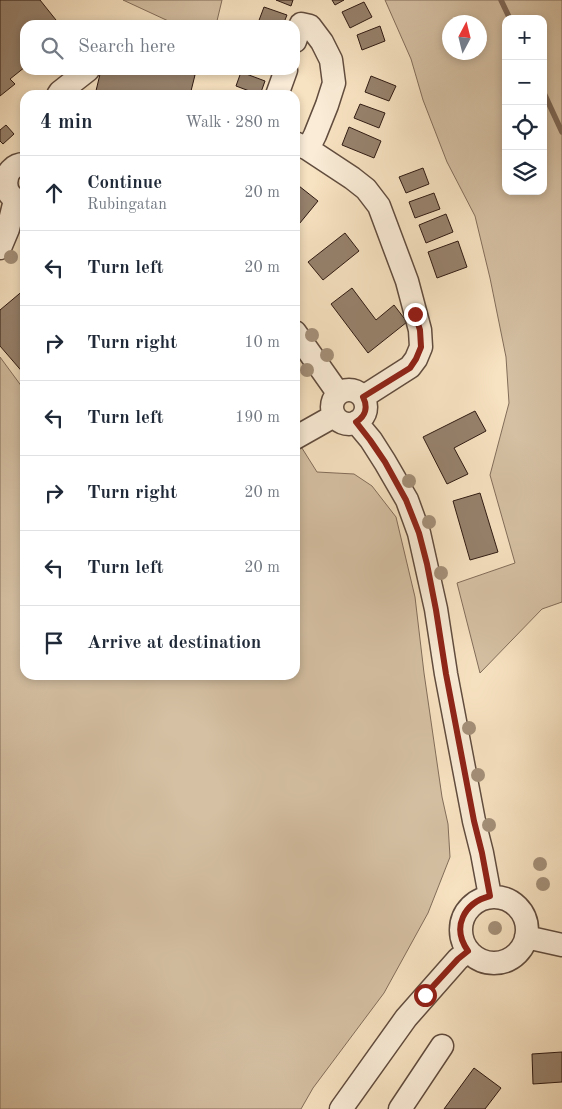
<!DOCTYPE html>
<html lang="en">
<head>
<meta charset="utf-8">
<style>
  :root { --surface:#fff; --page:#f2f2f3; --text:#1f2937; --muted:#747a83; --line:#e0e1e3 }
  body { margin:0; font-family:"Old Standard TT",serif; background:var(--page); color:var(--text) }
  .controls { position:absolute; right:15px; top:15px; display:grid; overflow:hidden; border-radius:10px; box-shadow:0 2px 8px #0003 }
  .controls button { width:45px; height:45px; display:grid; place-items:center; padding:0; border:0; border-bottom:1px solid var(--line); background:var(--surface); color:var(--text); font:25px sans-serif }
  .compass { position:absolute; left:442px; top:15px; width:45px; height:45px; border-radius:50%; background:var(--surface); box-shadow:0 2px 8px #0003; rotate:7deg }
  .stop { position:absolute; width:15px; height:15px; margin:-11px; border:4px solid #8f2418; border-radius:50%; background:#fff }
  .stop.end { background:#8f2418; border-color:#fff; box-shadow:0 1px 5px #0008 }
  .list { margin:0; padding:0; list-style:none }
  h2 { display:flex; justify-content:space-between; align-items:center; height:65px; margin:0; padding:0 20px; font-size:21px }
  h2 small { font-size:16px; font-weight:400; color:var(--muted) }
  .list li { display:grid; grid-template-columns:32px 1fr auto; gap:15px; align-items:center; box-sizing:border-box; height:75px; padding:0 20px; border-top:1px solid var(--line) }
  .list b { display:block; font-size:19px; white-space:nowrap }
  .list p { margin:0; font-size:16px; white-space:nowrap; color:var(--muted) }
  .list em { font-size:16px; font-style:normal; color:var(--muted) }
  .icon { flex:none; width:28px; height:28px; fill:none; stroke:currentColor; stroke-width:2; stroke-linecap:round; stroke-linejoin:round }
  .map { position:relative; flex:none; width:562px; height:1109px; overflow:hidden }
  .search { position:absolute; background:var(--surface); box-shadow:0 2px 8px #0003; left:20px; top:20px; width:280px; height:55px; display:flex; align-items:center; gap:12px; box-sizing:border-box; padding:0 18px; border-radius:15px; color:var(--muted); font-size:19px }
  .panel { position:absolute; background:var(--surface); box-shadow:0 2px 8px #0003; left:20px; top:90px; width:280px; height:590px; border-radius:15px }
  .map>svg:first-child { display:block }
  .green { fill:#d5c0a3; stroke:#826d5a; fill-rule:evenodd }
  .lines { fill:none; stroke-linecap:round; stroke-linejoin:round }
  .stream { stroke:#7e6958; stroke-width:5.5 }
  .building { fill:#97826d; stroke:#2f1a12 }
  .minor-casing { stroke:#614c3e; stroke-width:25 }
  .minor { stroke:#faecd7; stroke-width:22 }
  .tree { fill:#a49079 }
  .route { stroke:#8f2418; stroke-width:6 }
</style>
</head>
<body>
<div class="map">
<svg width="562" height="1109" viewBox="0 0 562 1109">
  <rect width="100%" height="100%" fill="#f7e2c1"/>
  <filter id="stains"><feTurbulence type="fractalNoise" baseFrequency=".004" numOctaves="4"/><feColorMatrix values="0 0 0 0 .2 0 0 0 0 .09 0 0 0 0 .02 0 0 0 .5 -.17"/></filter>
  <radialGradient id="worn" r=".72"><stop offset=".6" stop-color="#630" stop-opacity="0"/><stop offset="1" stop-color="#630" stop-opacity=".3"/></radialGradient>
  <path class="green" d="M 123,0 L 222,0 L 216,25 L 177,25 Z
    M 385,0 L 562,0 L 562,602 L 542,609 L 480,673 L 457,583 L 515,563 L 490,475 L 509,403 L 506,357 L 490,278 L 475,216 L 447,162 L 423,100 L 411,59 ZM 506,19 L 543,19 L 543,191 L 506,191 ZM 480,22 L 480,52 L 450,52 L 450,22 Z
    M 0,357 L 25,391 L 25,675 L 295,675 L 295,437 L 317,472 L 354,474 L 372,486 L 396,517 L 415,597 L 424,673 L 442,797 L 448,824 L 450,857 L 428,913 L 384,993 L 313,1088 L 301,1109 L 0,1109 Z"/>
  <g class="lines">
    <path class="stream" d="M 501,0 L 510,19
      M 543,91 L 562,132"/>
  </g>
  <path class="building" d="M 0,0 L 40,0 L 60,25 L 25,25 L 25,67 L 10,79 L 15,84 L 0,96 Z
    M 276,0 L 293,0 L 291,6 Z
    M 332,0 L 344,0 L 335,5 Z
    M 364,2 L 372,17 L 350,28 L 342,12 Z
    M 264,7 L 287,15 L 283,25 L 265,25 L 258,23 Z
    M 380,26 L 385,41 L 362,50 L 357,35 Z
    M 101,70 L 177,70 L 195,75 L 190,95 L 95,95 Z
    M 241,72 L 265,81 L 260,95 L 236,86 Z
    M 371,76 L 396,86 L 389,101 L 365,92 Z
    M 360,104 L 385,113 L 379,128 L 354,118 Z
    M 6,125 L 14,134 L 3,144 L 0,141 L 0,130 Z
    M 349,127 L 381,141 L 374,158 L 342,145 Z
    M 423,168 L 429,184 L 406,193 L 399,177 Z
    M 299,186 L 318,201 L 295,229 L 295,190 Z
    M 434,193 L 440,209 L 415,218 L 409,202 Z
    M 446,214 L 453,232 L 426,243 L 419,225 Z
    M 345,233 L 359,251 L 323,280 L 308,262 Z
    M 458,241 L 467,267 L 437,278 L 428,252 Z
    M 352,288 L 376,320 L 394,305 L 407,322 L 368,353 L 331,304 Z
    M 25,289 L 25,375 L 0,346 L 0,310 Z
    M 475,411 L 486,431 L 454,448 L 468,474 L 447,484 L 423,437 Z
    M 480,493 L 498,552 L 470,560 L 453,501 Z
    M 562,1052 L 562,1082 L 533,1084 L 532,1054 Z
    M 474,1068 L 501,1088 L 485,1109 L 444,1109 Z"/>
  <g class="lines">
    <g class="minor-casing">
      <path id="minor" d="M 295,41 L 301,24 L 310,26 L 322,42 L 331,60 L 334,83 L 327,105 L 315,135 L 308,149
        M 58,95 L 60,92 L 88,70
        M 277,95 L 286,70
        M 295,143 L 308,149 L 352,178 L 366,189 L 379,206 L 407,281 L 420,330 L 421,347 L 416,359 L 410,367 L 363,397
        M 25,164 C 0,164 0,202 25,201
        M 0,248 L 8,229 L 15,200
        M 295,332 L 338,393
        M332 407a17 17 0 1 1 34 0a17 17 0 1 1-34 0Z
        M 356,422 L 371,440 L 385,462 L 407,500 L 419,533 L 436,609 L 446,674 L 474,821 L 482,853 L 490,896
        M 295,438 L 334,416
        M461 930a33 33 0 1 1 66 0a33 33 0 1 1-66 0Z
        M 526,937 L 562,945
        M 341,1109 L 406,1018 L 458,959 L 468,951
        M 400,1109 L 442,1046"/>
    </g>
    <use href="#minor" class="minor"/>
  </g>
  <g class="tree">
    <circle cx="11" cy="257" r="7"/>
    <circle cx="312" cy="335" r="7"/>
    <circle cx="327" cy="355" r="7"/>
    <circle cx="307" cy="370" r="7"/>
    <circle cx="409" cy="481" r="7"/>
    <circle cx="429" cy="522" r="7"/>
    <circle cx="441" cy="573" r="7"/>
    <circle cx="469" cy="728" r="7"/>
    <circle cx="478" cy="775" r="7"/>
    <circle cx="489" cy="825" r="7"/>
    <circle cx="540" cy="864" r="7"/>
    <circle cx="543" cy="884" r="7"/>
    <circle cx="495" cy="928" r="7"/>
  </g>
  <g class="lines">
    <path class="route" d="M 415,314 L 420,330 L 421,347 L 416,359 L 410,368 L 363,397 C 368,407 366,416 356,422 L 370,440 L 385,462 L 406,500 L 419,533 L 427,564 L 436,610 L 446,674 L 474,821 L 482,853 L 490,896 C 464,903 451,927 468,951 L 458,959 L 425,995"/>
  </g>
  <rect width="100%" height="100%" filter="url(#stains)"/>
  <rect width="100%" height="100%" fill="url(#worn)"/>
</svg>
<div class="controls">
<button>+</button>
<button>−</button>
<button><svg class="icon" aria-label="locate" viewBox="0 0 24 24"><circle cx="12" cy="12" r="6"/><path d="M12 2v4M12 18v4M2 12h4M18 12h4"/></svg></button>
<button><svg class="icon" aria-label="layers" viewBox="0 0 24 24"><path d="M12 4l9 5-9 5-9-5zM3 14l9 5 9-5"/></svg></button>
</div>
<svg class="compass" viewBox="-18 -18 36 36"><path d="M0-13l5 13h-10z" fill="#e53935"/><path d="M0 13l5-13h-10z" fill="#747a83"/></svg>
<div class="stop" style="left:425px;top:995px"></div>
<div class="stop end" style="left:415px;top:314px"></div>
<div class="search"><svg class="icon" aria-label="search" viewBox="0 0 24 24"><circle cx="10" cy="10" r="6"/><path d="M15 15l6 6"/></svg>Search here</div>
<section class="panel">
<h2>4 min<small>Walk · 280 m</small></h2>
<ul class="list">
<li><svg class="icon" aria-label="ahead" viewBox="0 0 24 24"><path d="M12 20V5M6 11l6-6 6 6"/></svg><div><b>Continue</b><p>Rubingatan</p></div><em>20 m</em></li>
<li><svg class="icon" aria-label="left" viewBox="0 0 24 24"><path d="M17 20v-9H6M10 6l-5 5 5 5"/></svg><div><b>Turn left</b></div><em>20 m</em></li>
<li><svg class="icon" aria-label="right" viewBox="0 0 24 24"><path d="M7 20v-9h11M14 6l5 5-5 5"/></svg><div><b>Turn right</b></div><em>10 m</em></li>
<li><svg class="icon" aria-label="left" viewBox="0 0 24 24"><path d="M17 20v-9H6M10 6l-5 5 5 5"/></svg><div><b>Turn left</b></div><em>190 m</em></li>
<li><svg class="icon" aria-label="right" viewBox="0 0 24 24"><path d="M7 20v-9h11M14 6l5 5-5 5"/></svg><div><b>Turn right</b></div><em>20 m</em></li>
<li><svg class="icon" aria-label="left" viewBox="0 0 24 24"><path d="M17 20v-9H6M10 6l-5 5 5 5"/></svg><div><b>Turn left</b></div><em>20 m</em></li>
<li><svg class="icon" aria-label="arrive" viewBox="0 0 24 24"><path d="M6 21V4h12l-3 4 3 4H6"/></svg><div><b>Arrive at destination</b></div></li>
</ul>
</section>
</div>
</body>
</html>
